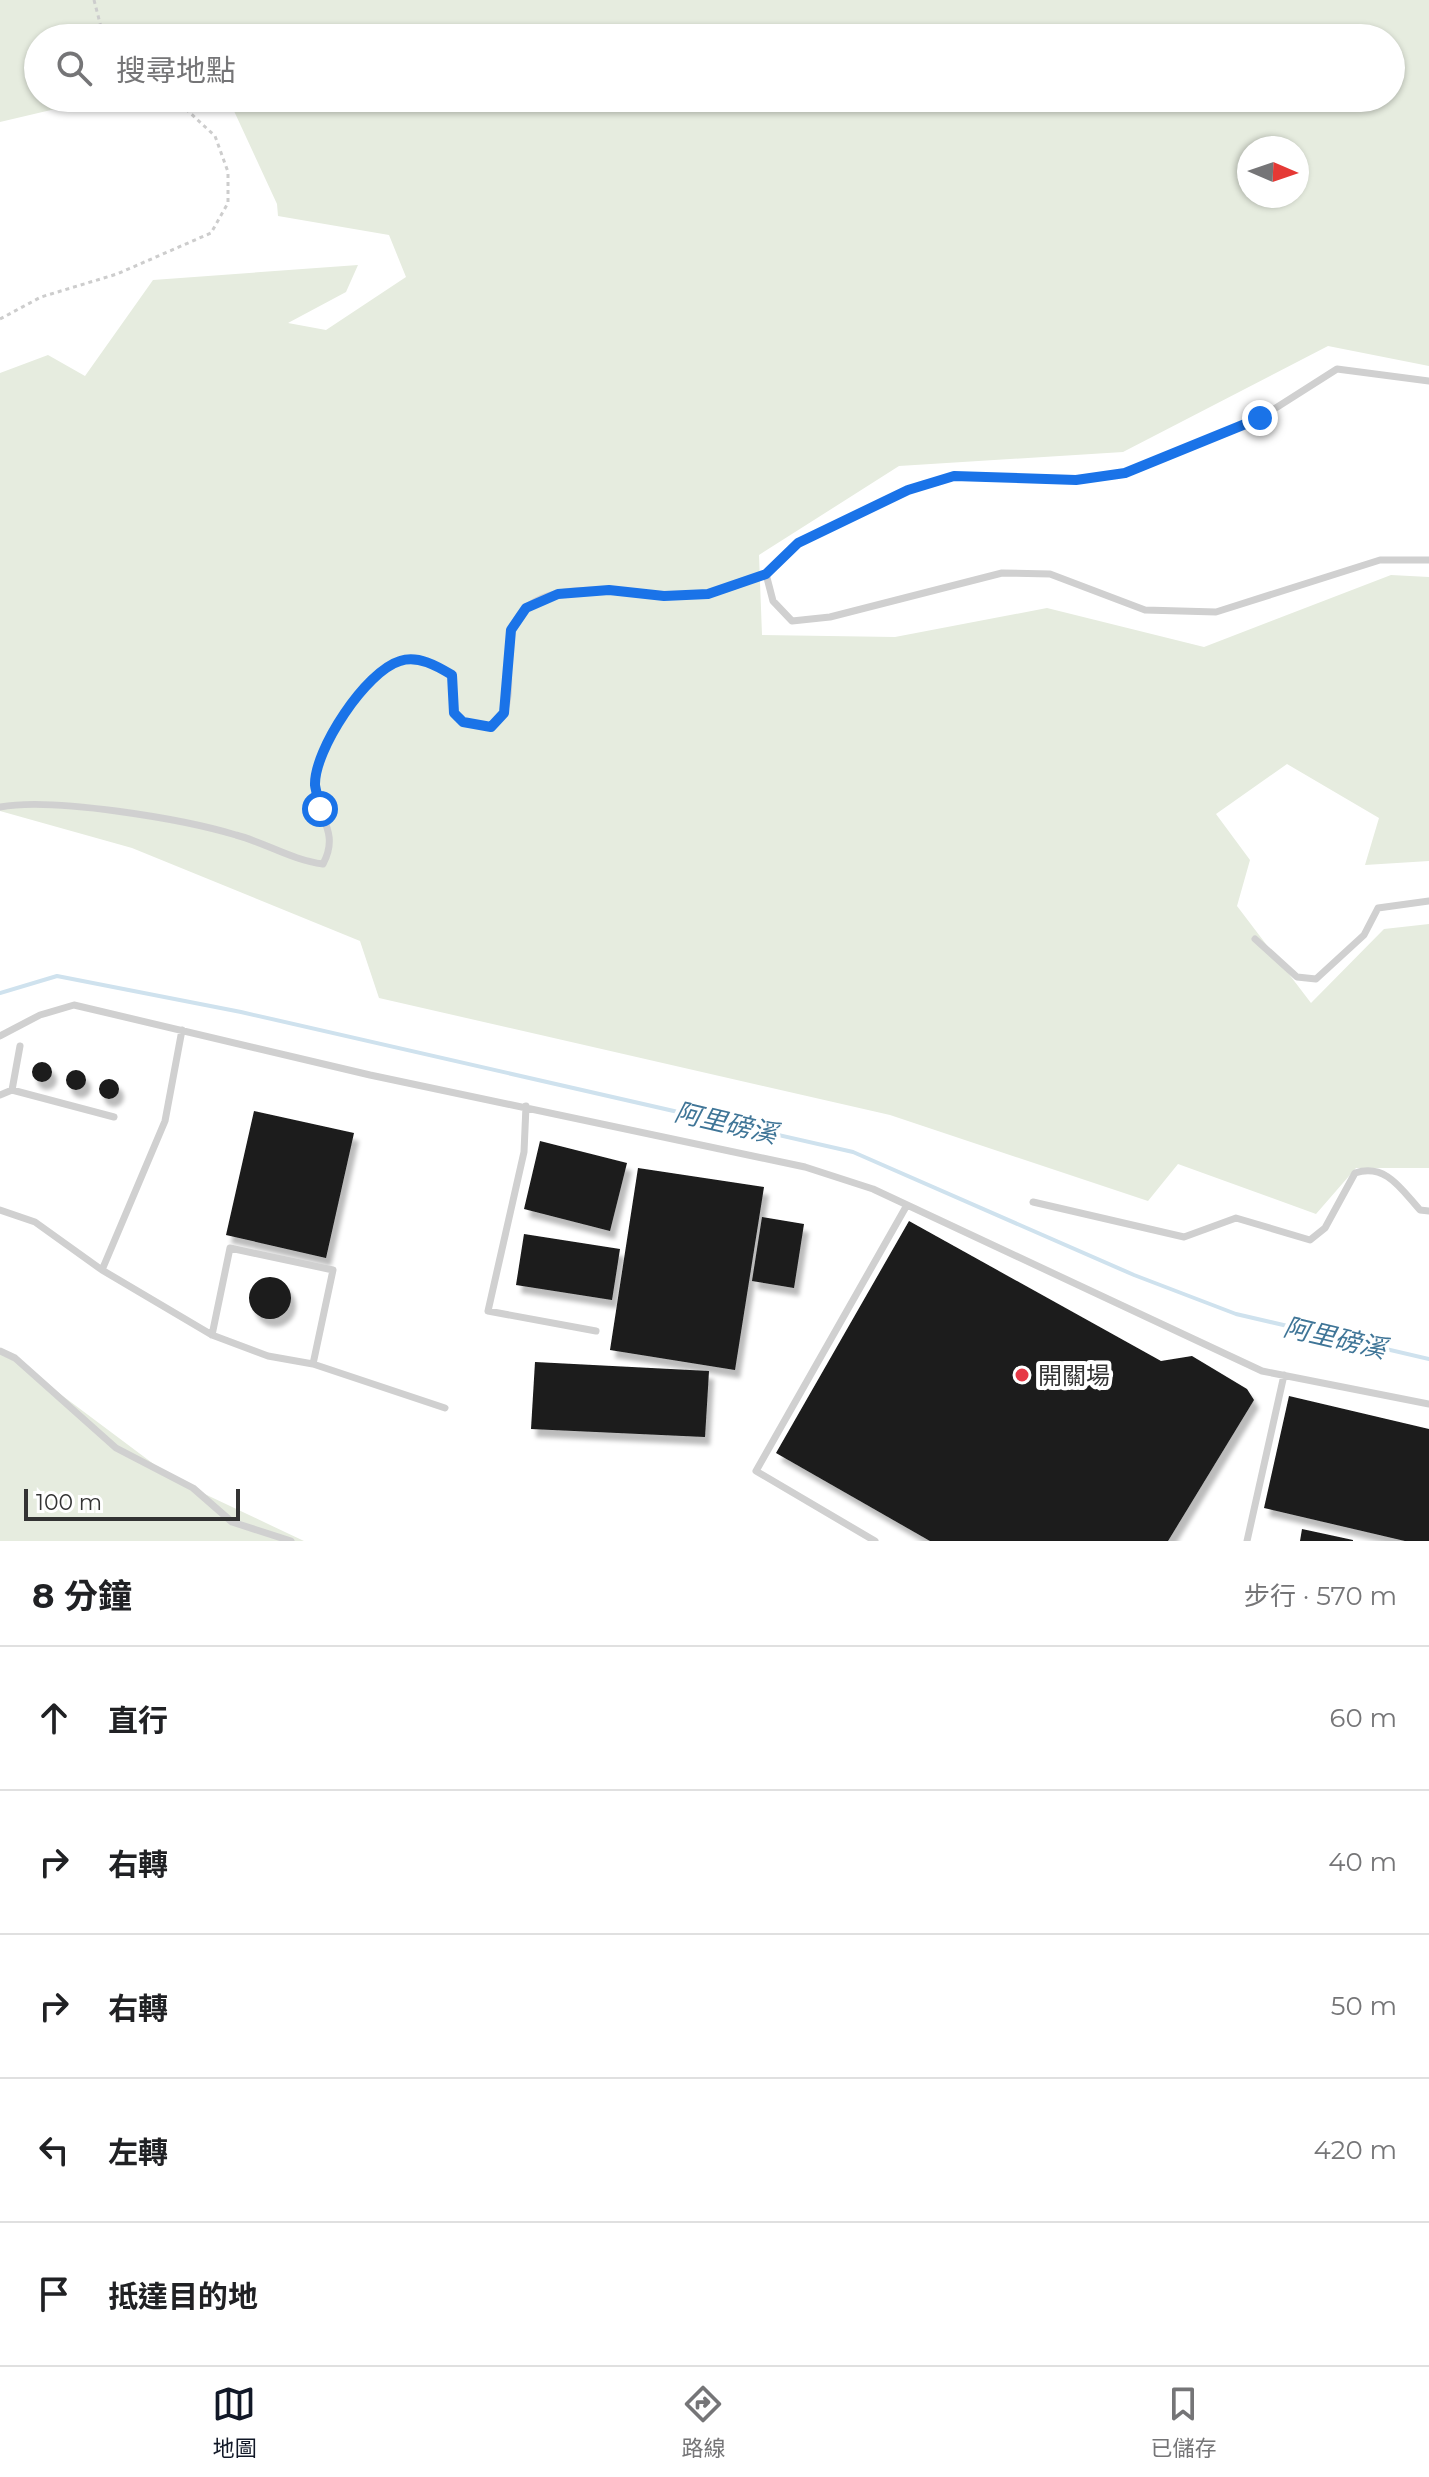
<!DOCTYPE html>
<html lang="zh-TW">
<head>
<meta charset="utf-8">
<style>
  :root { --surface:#fff; --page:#f2f2f2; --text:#202124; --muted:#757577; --line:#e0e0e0; --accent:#111827 }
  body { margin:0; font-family:Montserrat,"Noto Sans TC",sans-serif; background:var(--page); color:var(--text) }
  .compass { position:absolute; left:1237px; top:136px; width:72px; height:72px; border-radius:50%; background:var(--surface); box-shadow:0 2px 6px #0004; rotate:92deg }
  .scale { position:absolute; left:24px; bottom:20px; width:216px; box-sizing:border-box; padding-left:8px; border:4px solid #333; border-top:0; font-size:22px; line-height:28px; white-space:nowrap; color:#333; -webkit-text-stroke:6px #fff; paint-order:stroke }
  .stop { position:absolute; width:24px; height:24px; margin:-18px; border:6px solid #1a73e8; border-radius:50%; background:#fff }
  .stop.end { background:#1a73e8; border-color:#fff; box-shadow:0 2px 8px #0008 }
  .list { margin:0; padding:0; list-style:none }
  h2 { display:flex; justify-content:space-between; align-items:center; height:104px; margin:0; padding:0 32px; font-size:34px }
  h2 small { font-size:26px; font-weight:400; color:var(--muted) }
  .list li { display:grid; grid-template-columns:52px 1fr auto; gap:24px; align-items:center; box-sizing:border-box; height:144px; padding:0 32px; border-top:2px solid var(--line) }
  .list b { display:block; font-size:30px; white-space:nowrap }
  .list em { font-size:26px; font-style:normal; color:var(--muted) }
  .icon { flex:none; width:44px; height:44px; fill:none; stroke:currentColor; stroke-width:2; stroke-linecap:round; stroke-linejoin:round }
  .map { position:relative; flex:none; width:1429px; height:1541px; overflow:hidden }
  .search { position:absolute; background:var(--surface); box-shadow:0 2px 6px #0004; left:24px; right:24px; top:24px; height:88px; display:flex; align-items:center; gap:20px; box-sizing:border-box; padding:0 28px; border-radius:44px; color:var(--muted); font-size:30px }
  .sheet { height:824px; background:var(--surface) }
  nav { display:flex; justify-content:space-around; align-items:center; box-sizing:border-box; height:112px; border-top:2px solid var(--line); background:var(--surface); font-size:22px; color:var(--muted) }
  nav a { display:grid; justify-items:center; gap:4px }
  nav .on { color:var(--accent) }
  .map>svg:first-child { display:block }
  .green { fill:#e6ecdf; fill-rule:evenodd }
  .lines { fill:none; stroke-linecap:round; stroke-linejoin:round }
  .stream { stroke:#cfe2ee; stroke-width:4 }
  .building { fill:#1a1a1a; filter:url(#shadow) }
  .path { stroke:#cdcdcd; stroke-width:3; stroke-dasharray:4 4; stroke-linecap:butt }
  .service { stroke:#d0d0d0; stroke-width:7 }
  .route { stroke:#1a73e8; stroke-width:10 }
  .poi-dot { fill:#e63946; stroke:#fff; stroke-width:3 }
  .labels { text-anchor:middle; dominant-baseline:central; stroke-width:8; stroke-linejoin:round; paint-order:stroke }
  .poi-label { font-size:24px; fill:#333; stroke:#fff; text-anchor:start }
  .water-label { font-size:26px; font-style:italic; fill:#3f7597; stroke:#fff }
</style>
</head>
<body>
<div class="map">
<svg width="1429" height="1541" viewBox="0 0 1429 1541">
  <defs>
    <filter id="shadow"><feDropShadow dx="5" dy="8" stdDeviation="2" flood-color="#0004"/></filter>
  </defs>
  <rect width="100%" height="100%" fill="#fff"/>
  <path class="green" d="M 0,0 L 1429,0 L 1429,366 L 1328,346 L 1123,452 L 899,466 L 759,555 L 762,635 L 895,637 L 1047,608 L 1204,647 L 1391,575 L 1429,577 L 1429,861 L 1365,865 L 1379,818 L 1287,764 L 1216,814 L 1250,860 L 1237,906 L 1311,1003 L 1384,929 L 1429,924 L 1429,1168 L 1356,1168 L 1316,1214 L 1178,1164 L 1148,1201 L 890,1115 L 379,998 L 360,941 L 132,848 L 0,811 L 0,373 L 48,355 L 85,376 L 153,280 L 358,265 L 346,292 L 288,323 L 326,330 L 406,277 L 389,235 L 278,216 L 277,204 L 228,98 L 1391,98 L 1391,38 L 38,38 L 38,98 L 102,98 L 0,122 ZM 1249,148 L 1297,148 L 1297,196 L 1249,196 Z
    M 0,1349 L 175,1480 L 304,1541 L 0,1541 Z"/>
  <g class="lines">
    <path class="stream" d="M 0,993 L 57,976 L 241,1012 L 853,1152 L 1134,1275 L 1236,1314 L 1429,1359"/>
  </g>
  <path class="building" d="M32 1072a10 10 0 1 1 20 0a10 10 0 1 1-20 0Z
    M66 1080a10 10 0 1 1 20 0a10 10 0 1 1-20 0Z
    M99 1089a10 10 0 1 1 20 0a10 10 0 1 1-20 0Z
    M 254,1111 L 354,1133 L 326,1258 L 226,1235 Z
    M 540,1141 L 627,1163 L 610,1231 L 524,1209 Z
    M 638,1168 L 764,1187 L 735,1370 L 610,1350 Z
    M 762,1217 L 804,1224 L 794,1288 L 752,1281 Z
    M 909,1221 L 1161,1361 L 1192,1356 L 1247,1389 L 1254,1400 L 1168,1541 L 930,1541 L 776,1453 Z
    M 524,1234 L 620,1249 L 612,1300 L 516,1285 Z
    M249 1298a21 21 0 1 1 42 0a21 21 0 1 1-42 0Z
    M 535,1362 L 709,1371 L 705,1437 L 531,1429 Z
    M 1289,1396 L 1429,1429 L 1429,1541 L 1405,1541 L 1264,1508 Z
    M 1302,1529 L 1353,1540 L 1353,1541 L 1300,1541 Z"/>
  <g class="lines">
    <path class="path" d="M 94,0 L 102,31 L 110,38
      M 0,319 L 41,297 L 117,274 L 211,233 L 228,203 L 228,172 L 215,136 L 174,98"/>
    <path class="service" d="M 1429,381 L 1337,369 L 1260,418 L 1125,473 L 1076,480 L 954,476 L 908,490 L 798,543 L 766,574 L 773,601 L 792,621 L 830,617 L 1002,573 L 1050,574 L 1145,610 L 1216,612 L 1380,560 L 1429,560
      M 0,807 C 53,797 183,819 236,835 C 266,843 292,860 323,864 C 342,829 312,814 315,782 C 318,747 365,670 400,660 C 418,655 437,666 452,675 L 454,713 L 463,722 L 491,727 C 494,724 501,719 503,714 C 518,686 495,635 526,608 C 565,573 658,602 707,594 C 727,590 747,581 766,574
      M 1255,939 L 1297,977 L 1316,979 L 1364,935 L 1378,908 L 1429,901
      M 182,1030 L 165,1121 L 102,1270 L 212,1335 L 268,1356 L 313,1364 L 333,1270 L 230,1248 L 212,1335
      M 0,1036 L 40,1015 L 74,1005 L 370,1075 L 805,1167 L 873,1189 L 1262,1371 L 1429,1404
      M 12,1090 L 20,1046
      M 0,1095 L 12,1090 L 114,1117
      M 526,1106 L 524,1152 L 488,1311 L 596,1331
      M 1033,1202 L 1184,1237 L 1236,1218 L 1310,1240 L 1325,1228 L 1355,1173 C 1386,1163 1401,1189 1420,1210 L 1429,1211
      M 0,1210 L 35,1222 L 102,1270
      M 0,1351 L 15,1358 L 116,1448 L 193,1488 L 232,1522 L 291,1541
      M 313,1364 L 445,1408
      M 875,1541 L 756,1471 L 907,1205
      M 1247,1541 L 1284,1375"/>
  </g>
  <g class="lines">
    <path class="route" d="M 320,809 C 319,801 316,792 315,785 C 314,750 366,671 400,661 C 418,655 437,666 452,675 L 454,713 L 463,722 L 491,727 L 504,713 L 511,630 L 526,608 L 558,594 L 609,590 L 664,596 L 708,594 L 766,574 L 798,543 L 908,490 L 954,476 L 1076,480 L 1125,473 L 1260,418"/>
  </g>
  <circle class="poi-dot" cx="1022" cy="1375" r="8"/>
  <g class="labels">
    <g class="poi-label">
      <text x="1038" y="1375">開關場</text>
    </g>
    <g class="water-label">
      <text transform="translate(726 1123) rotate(13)">阿里磅溪</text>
      <text transform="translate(1335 1338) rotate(13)">阿里磅溪</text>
    </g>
  </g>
</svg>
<svg class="compass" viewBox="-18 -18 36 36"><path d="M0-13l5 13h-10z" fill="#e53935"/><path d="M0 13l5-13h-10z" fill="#757577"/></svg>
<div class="scale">100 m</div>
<div class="stop" style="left:320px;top:809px"></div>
<div class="stop end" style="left:1260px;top:418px"></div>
<div class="search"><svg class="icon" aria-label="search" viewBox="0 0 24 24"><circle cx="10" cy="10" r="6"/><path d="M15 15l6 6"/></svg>搜尋地點</div>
</div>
<section class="sheet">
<h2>8 分鐘<small>步行 · 570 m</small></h2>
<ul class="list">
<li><svg class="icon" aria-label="ahead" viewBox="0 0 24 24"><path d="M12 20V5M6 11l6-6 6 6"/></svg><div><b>直行</b></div><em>60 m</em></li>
<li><svg class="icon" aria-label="right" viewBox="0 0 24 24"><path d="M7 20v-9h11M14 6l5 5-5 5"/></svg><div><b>右轉</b></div><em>40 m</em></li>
<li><svg class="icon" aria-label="right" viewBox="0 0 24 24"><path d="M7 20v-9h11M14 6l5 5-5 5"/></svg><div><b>右轉</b></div><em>50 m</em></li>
<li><svg class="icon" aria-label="left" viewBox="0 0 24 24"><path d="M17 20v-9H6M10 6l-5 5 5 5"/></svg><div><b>左轉</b></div><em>420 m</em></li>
<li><svg class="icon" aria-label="arrive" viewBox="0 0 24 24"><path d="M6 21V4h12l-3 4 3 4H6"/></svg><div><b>抵達目的地</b></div></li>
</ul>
</section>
<nav>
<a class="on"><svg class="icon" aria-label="map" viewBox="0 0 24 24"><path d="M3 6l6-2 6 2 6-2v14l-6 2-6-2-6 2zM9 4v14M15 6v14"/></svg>地圖</a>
<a><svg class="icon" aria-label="directions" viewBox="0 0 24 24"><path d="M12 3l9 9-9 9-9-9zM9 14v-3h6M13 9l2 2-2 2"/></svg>路線</a>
<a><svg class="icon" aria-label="saved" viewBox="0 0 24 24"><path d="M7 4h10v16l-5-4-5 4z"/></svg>已儲存</a>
</nav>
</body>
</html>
